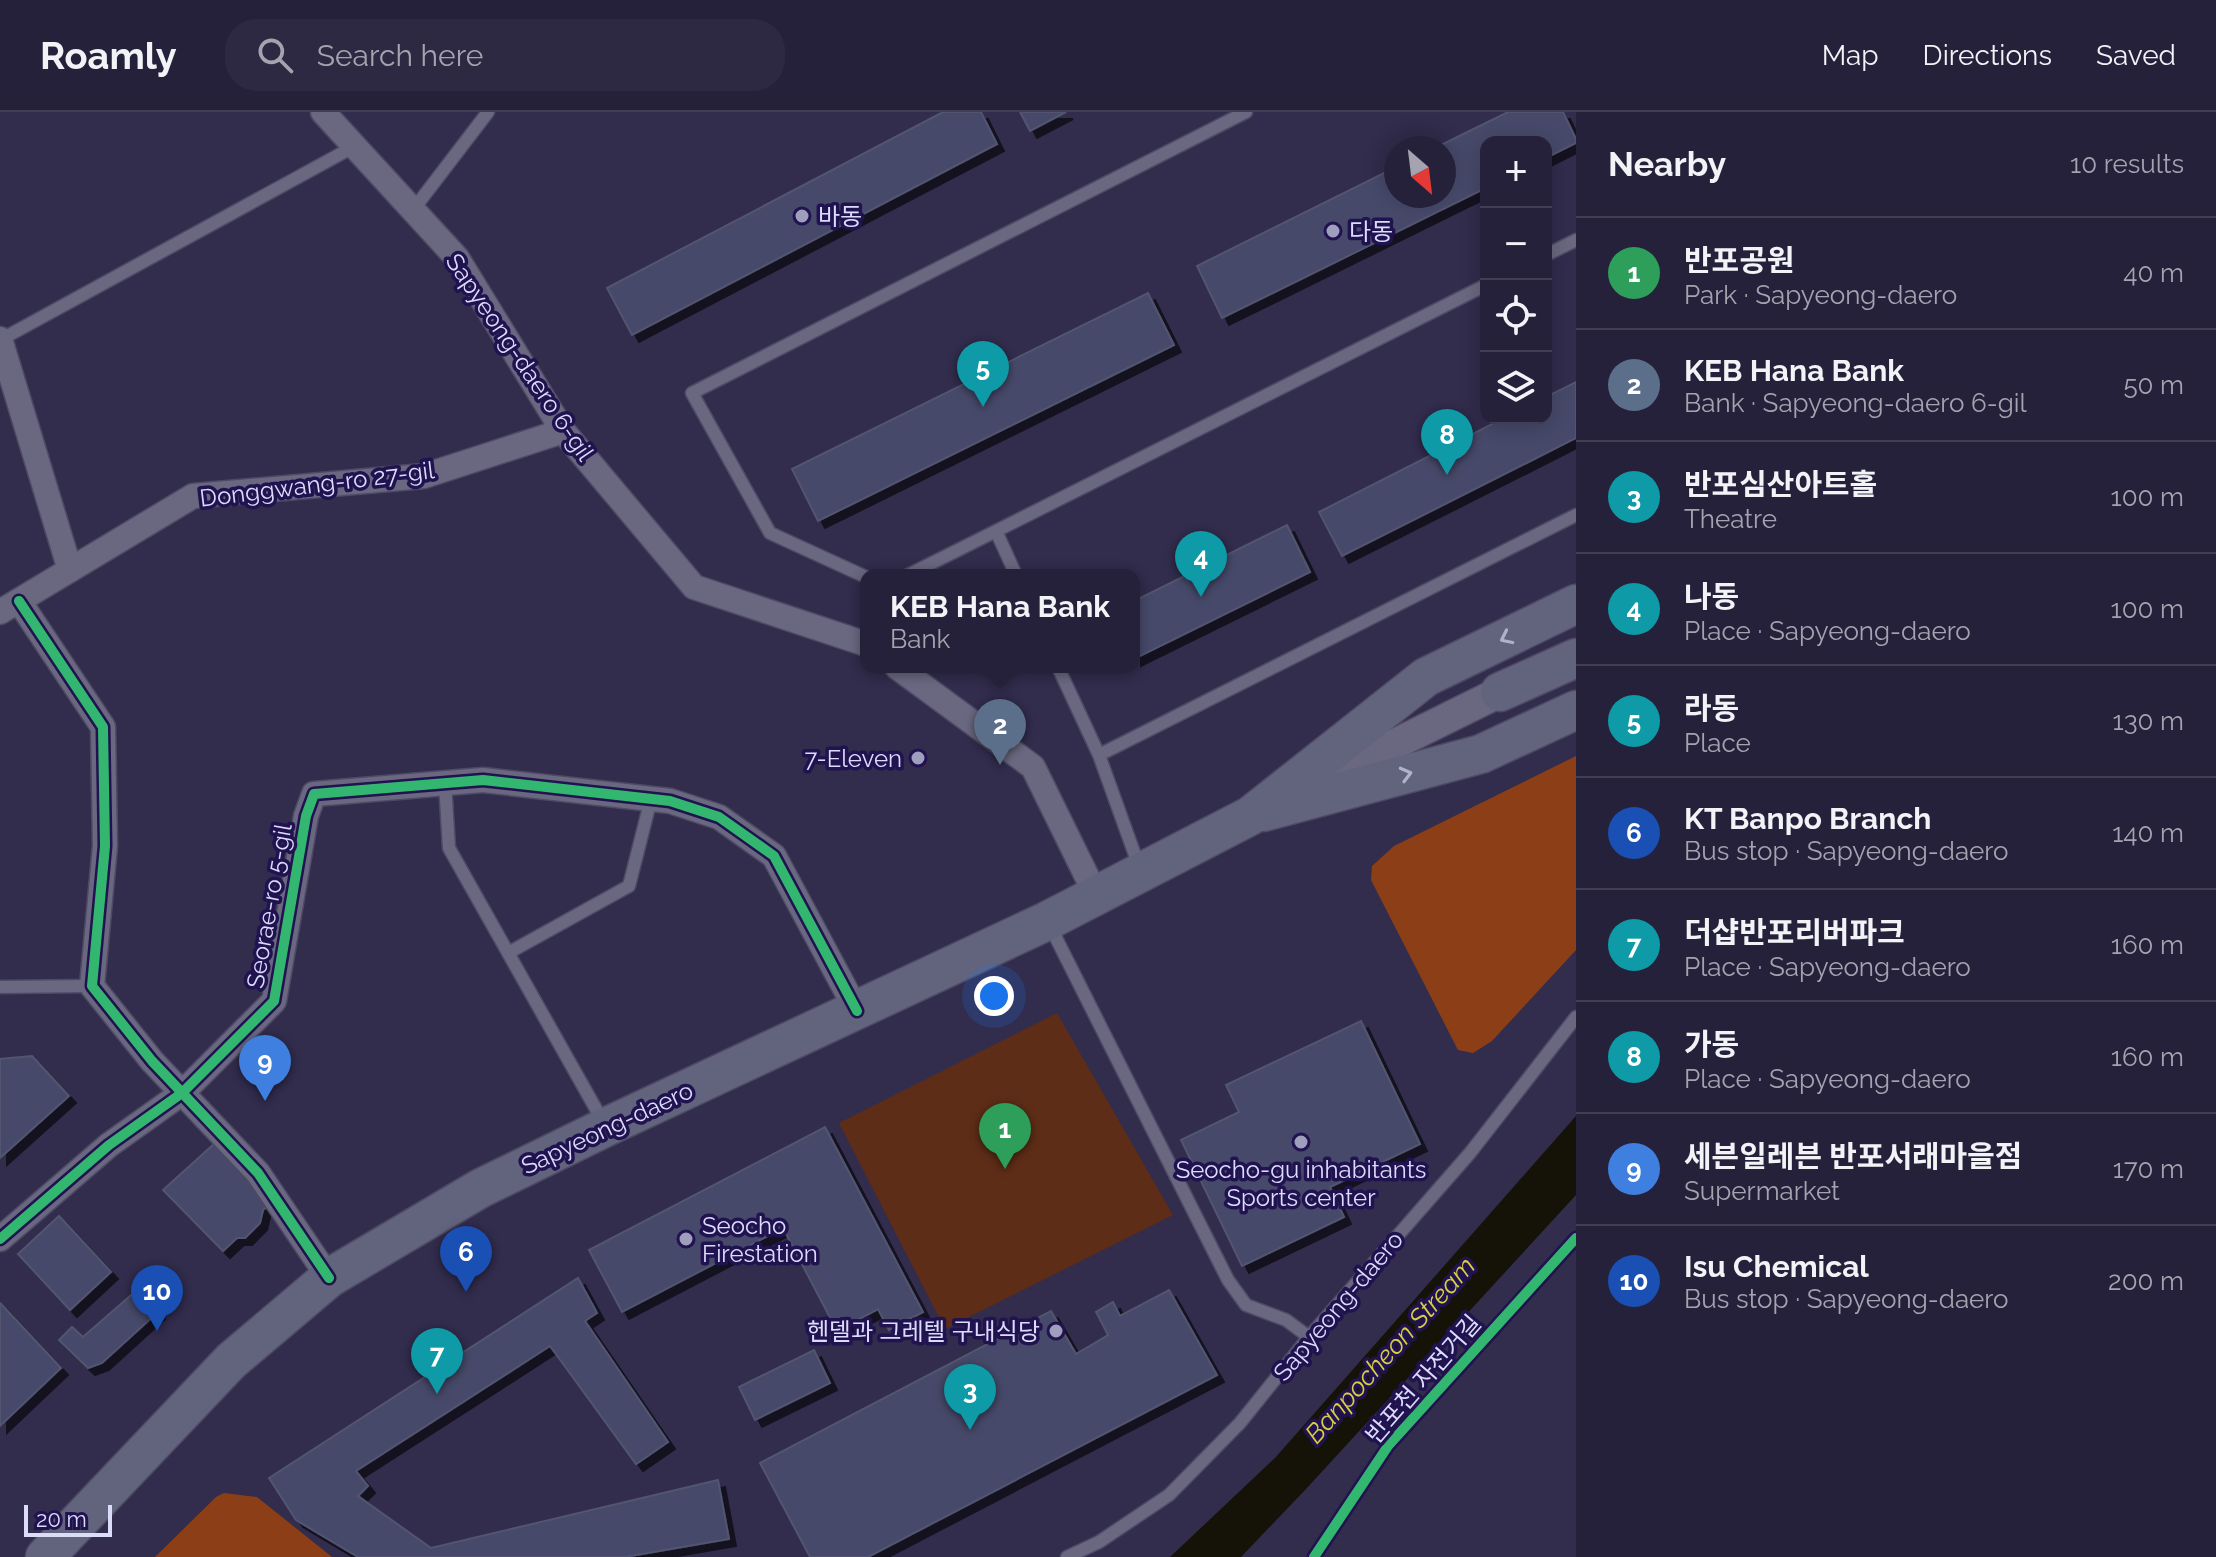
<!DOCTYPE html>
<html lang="en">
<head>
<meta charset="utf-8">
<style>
  :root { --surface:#26213a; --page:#2e2942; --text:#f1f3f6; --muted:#a4a3af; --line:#423e54; --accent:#ea580c }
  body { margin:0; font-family:Raleway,"Noto Sans KR",sans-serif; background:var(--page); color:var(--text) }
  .controls { position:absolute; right:24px; top:24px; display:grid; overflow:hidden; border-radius:16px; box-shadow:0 4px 20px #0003 }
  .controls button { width:72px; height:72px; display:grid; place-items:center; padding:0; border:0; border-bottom:2px solid var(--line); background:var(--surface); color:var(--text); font:40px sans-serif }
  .compass { position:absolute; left:1384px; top:24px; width:72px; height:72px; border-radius:50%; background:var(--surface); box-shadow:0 4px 20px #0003; rotate:152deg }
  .scale { position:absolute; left:24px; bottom:20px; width:88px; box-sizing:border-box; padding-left:8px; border:4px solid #dbdbfa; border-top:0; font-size:22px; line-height:28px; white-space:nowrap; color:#dbdbfa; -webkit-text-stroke:6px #20134f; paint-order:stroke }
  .you { position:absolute; left:994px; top:884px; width:28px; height:28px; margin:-20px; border:6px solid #fff; border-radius:50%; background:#1a73e8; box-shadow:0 0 0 12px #1a73e833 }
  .badge { display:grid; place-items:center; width:52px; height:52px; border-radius:50%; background:var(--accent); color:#fff; font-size:26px; font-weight:700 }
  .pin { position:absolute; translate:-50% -66px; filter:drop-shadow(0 2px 4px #0008) }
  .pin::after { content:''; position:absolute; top:42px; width:28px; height:24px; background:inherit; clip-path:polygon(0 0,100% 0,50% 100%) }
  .popup { position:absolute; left:860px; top:457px; width:280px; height:104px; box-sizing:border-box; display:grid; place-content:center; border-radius:16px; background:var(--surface); filter:drop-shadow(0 2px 6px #0005); font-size:26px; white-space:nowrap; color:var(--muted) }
  .popup b { font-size:30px; color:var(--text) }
  .popup::after { content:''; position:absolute; left:50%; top:100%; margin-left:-16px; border:16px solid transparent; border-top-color:var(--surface) }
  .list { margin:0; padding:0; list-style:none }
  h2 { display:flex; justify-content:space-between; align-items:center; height:104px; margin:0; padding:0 32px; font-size:34px }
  h2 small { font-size:26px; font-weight:400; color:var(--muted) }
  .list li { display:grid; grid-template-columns:52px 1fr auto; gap:24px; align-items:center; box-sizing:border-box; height:112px; padding:0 32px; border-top:2px solid var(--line) }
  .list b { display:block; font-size:30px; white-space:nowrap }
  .list p { margin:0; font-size:26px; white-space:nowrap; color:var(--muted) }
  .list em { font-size:26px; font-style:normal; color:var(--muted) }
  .icon { flex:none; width:44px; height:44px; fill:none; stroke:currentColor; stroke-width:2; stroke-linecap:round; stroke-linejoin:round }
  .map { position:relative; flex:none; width:1576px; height:1445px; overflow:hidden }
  header { display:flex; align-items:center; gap:48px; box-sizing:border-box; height:112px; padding:0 40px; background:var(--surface); border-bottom:2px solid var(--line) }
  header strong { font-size:38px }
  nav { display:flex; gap:44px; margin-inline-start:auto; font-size:28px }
  .search { width:560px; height:72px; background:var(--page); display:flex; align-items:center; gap:20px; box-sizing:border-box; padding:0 28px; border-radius:32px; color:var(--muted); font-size:30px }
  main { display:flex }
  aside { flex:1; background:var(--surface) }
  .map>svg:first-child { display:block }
  .green { fill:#5e2d17 }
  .forest { fill:#8c3f16 }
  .water { fill:#151308 }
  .building { fill:#47496b; stroke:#52556f; stroke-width:2; filter:url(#shadow) }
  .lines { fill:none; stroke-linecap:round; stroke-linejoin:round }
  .service-casing { stroke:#4e4964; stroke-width:15 }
  .minor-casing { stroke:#4e4964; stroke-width:27 }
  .tertiary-casing { stroke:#4e4964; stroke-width:33 }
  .primary-casing { stroke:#4e4964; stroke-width:41 }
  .service { stroke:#6a6880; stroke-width:12 }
  .minor { stroke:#6a6880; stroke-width:24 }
  .tertiary { stroke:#6a6880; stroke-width:30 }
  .primary { stroke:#62647d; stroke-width:38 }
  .cycleway-casing { stroke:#20134f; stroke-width:15 }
  .cycleway { stroke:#33b770; stroke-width:10 }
  .oneway { stroke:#b1b1ce }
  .poi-dot { fill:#a09ebd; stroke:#20134f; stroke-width:3 }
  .labels { text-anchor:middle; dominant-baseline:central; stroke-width:7; stroke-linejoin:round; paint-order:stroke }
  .poi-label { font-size:24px; fill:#dbdbfa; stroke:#20134f; text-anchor:start }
  .street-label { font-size:24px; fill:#dbdbfa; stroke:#20134f }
  .water-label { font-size:26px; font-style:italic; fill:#d8cf43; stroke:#20134f }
</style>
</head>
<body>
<header>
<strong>Roamly</strong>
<div class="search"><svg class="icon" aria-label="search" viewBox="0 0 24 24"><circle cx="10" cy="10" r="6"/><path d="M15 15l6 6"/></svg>Search here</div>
<nav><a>Map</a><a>Directions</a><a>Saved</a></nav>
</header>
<main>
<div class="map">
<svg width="1576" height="1445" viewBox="0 0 1576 1445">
  <defs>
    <filter id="shadow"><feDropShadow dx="7" dy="7" stdDeviation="0" flood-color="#0009"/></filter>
  </defs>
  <rect width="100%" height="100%" fill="#322c4d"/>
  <path class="green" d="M 1057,901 L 1173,1103 L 945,1217 L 839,1011 Z"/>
  <path class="forest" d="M 1576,644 L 1576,838 L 1492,929 L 1473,941 L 1458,938 L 1371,768 L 1372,754 L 1394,734 Z
    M 224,1381 L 257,1385 L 332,1445 L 155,1445 L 216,1385 Z"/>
  <path class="water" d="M 1576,1004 L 1576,1083 L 1306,1377 L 1241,1445 L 1170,1445 L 1275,1346 Z"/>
  <path class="building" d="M 943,0 L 981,0 L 997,32 L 632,223 L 607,176 Z
    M 1020,0 L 1066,0 L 1030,19 Z
    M 1508,0 L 1563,0 L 1576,27 L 1576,31 L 1546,46 L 1546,30 L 1486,30 L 1486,76 L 1222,206 L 1197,154 L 1396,55 L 1396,84 L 1444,84 L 1444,36 L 1435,36 Z
    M 1148,181 L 1174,233 L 818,409 L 792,357 Z
    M 1576,270 L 1576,326 L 1342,444 L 1319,400 L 1504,306 L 1546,306 L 1546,285 Z
    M 1287,413 L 1310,460 L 1134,547 L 1134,489 Z
    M 1361,909 L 1420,1032 L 1330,1075 L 1344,1105 L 1242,1154 L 1181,1028 L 1239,1000 L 1226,973 Z
    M 32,944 L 69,984 L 0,1046 L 0,947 Z
    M 825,1015 L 923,1200 L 889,1218 L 878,1197 L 837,1219 L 783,1116 L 622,1200 L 589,1138 Z
    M 214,1032 L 271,1091 L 263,1098 L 260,1111 L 245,1126 L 237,1126 L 223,1139 L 163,1078 Z
    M 59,1104 L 111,1160 L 70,1198 L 18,1142 Z
    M 578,1166 L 597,1201 L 585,1209 L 668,1330 L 636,1352 L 550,1234 L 356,1359 L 368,1374 L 358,1384 L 431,1436 L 718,1368 L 729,1427 L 625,1445 L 358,1445 L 296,1408 L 269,1366 Z
    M 137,1178 L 158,1200 L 102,1251 L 88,1256 L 59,1228 L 72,1215 L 83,1225 Z
    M 1169,1178 L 1217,1263 L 868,1445 L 810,1445 L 760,1351 L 1051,1199 L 1076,1242 L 1108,1223 L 1096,1200 L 1113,1190 L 1120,1204 Z
    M 0,1191 L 61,1256 L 0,1314 Z
    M 814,1238 L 830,1271 L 755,1308 L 739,1275 Z"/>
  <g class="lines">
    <g class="service-casing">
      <path id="service" d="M 413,98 L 488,0
        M 1546,143 L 1576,128
        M 0,228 L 355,34
        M 908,463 L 996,419
        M 1016,463 L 996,419 L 1486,173
        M 866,465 L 770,421 L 692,281 L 1246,0
        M 1058,555 L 1099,643 L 1576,403
        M 1099,643 L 1140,757
        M 445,671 L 449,736 L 605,1013
        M 1049,812 L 1228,1168 L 1246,1193 L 1286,1208 L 1309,1225
        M 508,841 L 629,774 L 651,687
        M 0,875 L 92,874
        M 1067,1445 L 1099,1430 L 1169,1383 L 1240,1311 L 1309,1225 L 1470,1041 L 1576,905"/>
    </g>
    <g class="minor-casing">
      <path id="minor" d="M 323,0 L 457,146 L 563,319 L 694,475 L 866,532
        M 0,227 L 70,458
        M 19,489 L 103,615 L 105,734 L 92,874 L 152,949 L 258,1061 L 329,1166
        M 0,500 L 193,384 L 424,364 L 563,319
        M 897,555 L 1033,655 L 1097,785
        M 0,1127 L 109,1033 L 182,981 L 274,889 L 306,704 L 314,682 L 483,668 L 670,689 L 719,705 L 774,744 L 857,899"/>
    </g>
    <g class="tertiary-casing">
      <path id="tertiary" d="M 1298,680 L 1500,580"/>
    </g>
    <g class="primary-casing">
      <path id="primary" d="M 1500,580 L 1576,546
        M 1264,700 L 1481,642 L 1576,598
        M 45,1445 L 231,1249 L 329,1166 L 481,1076 L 606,1015 L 1047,809 L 1250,704 L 1426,565 L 1576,492"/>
    </g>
    <use href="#service" class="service"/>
    <use href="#minor" class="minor"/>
    <use href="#tertiary" class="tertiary"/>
    <use href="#primary" class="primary"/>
    <g class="cycleway-casing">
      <path id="cycleway" d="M 19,489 L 103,615 L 105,734 L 92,874 L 152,949 L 258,1061 L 329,1166
        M 0,1127 L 109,1033 L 182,981 L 274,889 L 306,704 L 314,682 L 483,668 L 670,689 L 719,705 L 774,744 L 857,899
        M 1314,1445 L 1388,1334 L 1576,1126"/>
    </g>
    <use href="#cycleway" class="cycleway"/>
  </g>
  <defs><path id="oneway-chevron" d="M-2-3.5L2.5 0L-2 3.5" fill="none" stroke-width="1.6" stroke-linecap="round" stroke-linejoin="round" transform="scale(2)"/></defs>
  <g class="oneway">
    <use href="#oneway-chevron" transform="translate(1506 526) rotate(154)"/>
    <use href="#oneway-chevron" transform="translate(1406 662) rotate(-15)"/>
  </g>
  <g class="poi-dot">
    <circle cx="802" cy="104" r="8"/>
    <circle cx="1333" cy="119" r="8"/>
    <circle cx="918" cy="646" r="8"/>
    <circle cx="1301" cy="1030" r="8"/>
    <circle cx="686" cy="1127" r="8"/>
    <circle cx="1056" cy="1219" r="8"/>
  </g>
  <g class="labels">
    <g class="poi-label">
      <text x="818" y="104">바동</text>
      <text x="1349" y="119">다동</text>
      <text x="902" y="646" text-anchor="end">7-Eleven</text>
      <text x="1301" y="1057" text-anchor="middle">Seocho-gu inhabitants<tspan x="1301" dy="28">Sports center</tspan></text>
      <text x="702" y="1113">Seocho<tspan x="702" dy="28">Firestation</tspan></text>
      <text x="1040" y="1219" text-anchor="end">헨델과 그레텔 구내식당</text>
    </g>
    <g class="street-label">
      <text transform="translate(520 245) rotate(56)">Sapyeong-daero 6-gil</text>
      <text transform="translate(317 372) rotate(-7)">Donggwang-ro 27-gil</text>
      <text transform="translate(269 794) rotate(-80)">Seorae-ro 5-gil</text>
      <text transform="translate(607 1016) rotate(-25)">Sapyeong-daero</text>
      <text transform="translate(1338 1194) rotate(-50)">Sapyeong-daero</text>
      <text transform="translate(1423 1267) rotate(-49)">반포천 자전거길</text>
    </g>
    <g class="water-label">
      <text transform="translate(1390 1238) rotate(-48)">Banpocheon Stream</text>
    </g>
  </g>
</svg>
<div class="controls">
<button>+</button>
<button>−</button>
<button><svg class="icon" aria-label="locate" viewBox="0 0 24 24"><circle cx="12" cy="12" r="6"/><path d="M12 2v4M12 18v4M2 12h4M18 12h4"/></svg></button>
<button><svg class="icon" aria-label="layers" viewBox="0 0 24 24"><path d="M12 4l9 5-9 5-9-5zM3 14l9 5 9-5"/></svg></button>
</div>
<svg class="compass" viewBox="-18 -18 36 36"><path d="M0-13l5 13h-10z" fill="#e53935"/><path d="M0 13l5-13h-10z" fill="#a4a3af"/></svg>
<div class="scale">20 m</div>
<div class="you"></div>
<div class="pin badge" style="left:1005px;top:1057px;background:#2e9e5b">1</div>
<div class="pin badge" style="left:1000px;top:653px;background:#5c6f8a">2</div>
<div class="popup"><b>KEB Hana Bank</b>Bank</div>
<div class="pin badge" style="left:970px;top:1318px;background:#0f9aa8">3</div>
<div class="pin badge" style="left:1201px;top:485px;background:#0f9aa8">4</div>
<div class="pin badge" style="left:983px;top:295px;background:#0f9aa8">5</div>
<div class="pin badge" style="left:466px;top:1180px;background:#1a4fb4">6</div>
<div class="pin badge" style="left:437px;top:1282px;background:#0f9aa8">7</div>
<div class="pin badge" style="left:1447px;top:363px;background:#0f9aa8">8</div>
<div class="pin badge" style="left:265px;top:989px;background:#3f7fe0">9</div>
<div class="pin badge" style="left:157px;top:1219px;background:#1a4fb4">10</div>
</div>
<aside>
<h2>Nearby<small>10 results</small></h2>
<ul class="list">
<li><span class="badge" style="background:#2e9e5b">1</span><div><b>반포공원</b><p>Park · Sapyeong-daero</p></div><em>40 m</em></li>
<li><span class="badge" style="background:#5c6f8a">2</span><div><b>KEB Hana Bank</b><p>Bank · Sapyeong-daero 6-gil</p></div><em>50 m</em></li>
<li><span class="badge" style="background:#0f9aa8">3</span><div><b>반포심산아트홀</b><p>Theatre</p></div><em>100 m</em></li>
<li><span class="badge" style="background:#0f9aa8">4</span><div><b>나동</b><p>Place · Sapyeong-daero</p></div><em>100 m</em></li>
<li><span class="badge" style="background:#0f9aa8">5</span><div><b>라동</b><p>Place</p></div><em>130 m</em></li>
<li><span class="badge" style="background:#1a4fb4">6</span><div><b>KT Banpo Branch</b><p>Bus stop · Sapyeong-daero</p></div><em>140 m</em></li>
<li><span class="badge" style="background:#0f9aa8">7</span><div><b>더샵반포리버파크</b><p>Place · Sapyeong-daero</p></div><em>160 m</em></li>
<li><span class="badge" style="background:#0f9aa8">8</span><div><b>가동</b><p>Place · Sapyeong-daero</p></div><em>160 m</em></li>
<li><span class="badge" style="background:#3f7fe0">9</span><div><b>세븐일레븐 반포서래마을점</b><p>Supermarket</p></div><em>170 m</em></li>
<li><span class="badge" style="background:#1a4fb4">10</span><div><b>Isu Chemical</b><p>Bus stop · Sapyeong-daero</p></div><em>200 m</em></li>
</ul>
</aside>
</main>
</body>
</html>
